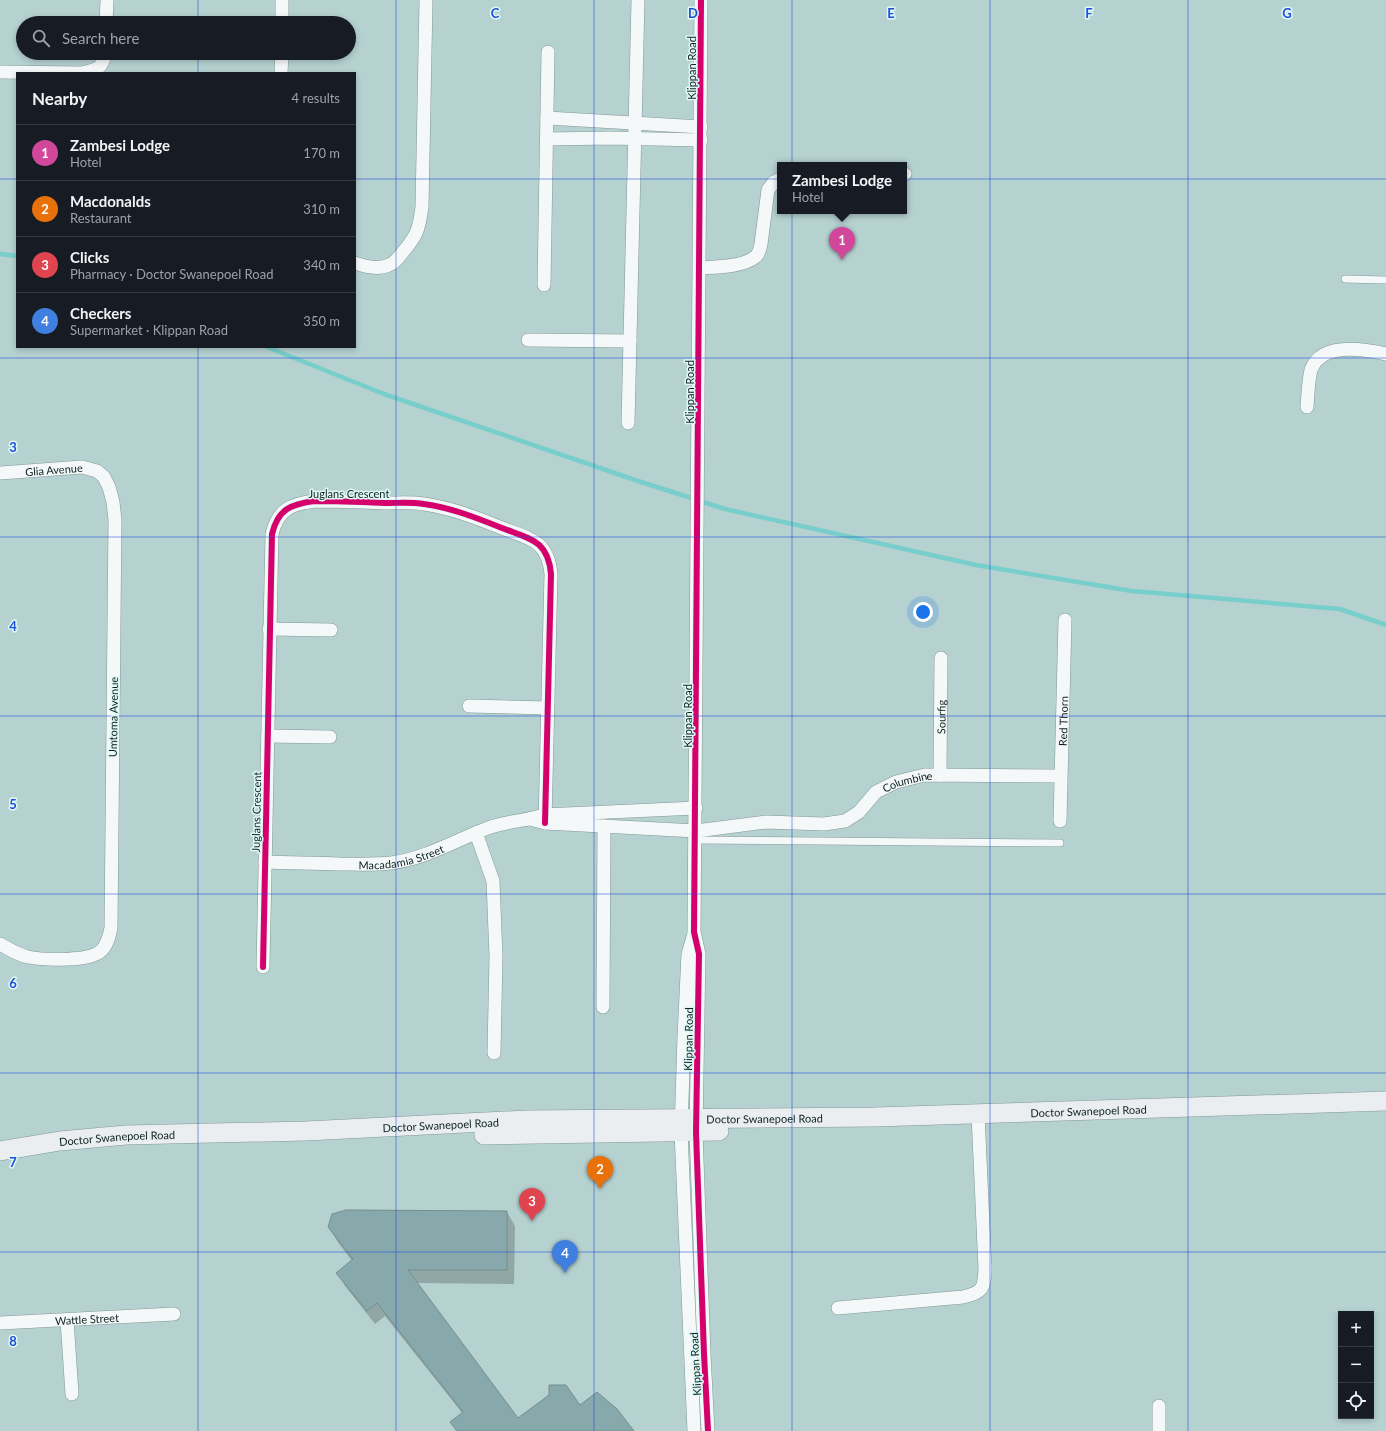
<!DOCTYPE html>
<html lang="en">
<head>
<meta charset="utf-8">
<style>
  :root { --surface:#171b24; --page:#242831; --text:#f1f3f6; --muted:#9ea1a6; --line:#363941; --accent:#a5b0b2 }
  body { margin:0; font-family:Lato,sans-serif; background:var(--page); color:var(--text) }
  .controls { position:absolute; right:12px; bottom:12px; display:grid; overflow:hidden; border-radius:0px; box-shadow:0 2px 6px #0003 }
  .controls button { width:36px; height:36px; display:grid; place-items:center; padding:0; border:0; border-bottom:1px solid var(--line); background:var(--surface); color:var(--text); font:20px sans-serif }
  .you { position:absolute; left:923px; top:612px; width:14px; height:14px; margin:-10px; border:3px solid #fff; border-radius:50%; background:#1a73e8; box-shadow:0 0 0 6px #1a73e833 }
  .badge { display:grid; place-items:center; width:26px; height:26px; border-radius:50%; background:var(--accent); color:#fff; font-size:13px; font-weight:700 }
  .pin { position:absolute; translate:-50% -33px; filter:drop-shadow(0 1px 2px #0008) }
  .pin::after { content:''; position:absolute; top:21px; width:14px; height:12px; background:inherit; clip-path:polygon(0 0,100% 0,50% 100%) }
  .popup { position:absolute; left:777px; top:162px; width:130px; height:52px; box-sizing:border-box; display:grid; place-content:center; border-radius:0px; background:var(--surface); filter:drop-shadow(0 1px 3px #0005); font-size:13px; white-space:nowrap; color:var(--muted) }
  .popup b { font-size:15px; color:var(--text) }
  .popup::after { content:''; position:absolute; left:50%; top:100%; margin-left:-8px; border:8px solid transparent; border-top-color:var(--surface) }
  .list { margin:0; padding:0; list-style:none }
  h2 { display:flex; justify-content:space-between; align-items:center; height:52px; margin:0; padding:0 16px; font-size:17px }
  h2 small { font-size:13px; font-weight:400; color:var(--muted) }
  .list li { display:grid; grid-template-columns:26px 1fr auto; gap:12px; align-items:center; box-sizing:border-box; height:56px; padding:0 16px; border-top:1px solid var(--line) }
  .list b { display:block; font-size:15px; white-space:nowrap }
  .list p { margin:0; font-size:13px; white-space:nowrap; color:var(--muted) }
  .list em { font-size:13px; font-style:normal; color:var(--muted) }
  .icon { flex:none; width:22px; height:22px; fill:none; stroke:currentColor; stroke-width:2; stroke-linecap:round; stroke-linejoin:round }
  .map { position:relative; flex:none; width:1386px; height:1431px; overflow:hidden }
  .search { position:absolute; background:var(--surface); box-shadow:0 2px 6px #0003; left:16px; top:16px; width:340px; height:44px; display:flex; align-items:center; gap:10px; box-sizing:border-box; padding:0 14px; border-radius:22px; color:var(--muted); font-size:15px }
  .panel { position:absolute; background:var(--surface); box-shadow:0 2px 6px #0003; left:16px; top:72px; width:340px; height:276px; border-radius:0px }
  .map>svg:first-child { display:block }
  .shadow { fill:#0003 }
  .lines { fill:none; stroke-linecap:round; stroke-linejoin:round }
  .stream { stroke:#77ceca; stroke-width:4.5 }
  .building { fill:#87a9ac; stroke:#778d8e }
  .lane-casing { stroke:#829897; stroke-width:8 }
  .street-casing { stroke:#829897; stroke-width:14 }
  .secondary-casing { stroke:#829897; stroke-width:20 }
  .lane { stroke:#f4f8f8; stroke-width:7 }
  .street { stroke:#f4f8f8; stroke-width:13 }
  .secondary { stroke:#ebeef0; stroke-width:19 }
  .cycleway-casing { stroke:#dff8f6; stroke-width:8 }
  .cycleway { stroke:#d6006c; stroke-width:6 }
  .grid { fill:none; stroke:#1d4ed8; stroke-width:1; stroke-opacity:0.55 }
  .labels { text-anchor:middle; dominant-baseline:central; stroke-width:3; stroke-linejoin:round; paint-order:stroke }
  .street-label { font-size:11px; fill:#0d2120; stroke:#dff8f6 }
  .grid-label { font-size:13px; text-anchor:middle; font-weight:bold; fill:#1d4ed8; stroke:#dff8f6; stroke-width:3; stroke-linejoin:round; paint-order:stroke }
</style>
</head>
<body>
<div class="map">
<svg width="1386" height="1431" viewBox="0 0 1386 1431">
  <rect width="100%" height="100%" fill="#b5d1d0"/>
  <path class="shadow" d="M 507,1212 L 515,1226 L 514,1284 L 417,1283 L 518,1420 L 580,1406 L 633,1431 L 456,1431 L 452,1423 L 463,1414 L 385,1316 L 375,1324 L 345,1286 L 338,1273 L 352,1261 L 337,1241 L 329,1227 Z"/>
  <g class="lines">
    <path class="stream" d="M 0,254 L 17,256
      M 267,347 L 384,394 L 638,481 L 725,509 L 976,565 L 1132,591 L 1340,609 L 1386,625"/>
  </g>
  <path class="building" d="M 346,1210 L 507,1211 L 507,1270 L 408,1270 L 518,1418 L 549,1395 L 549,1385 L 566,1385 L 580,1405 L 597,1392 L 617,1409 L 634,1431 L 457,1431 L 450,1422 L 463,1412 L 377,1303 L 367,1311 L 336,1273 L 353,1259 L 328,1227 L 332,1214 Z"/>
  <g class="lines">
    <g class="lane-casing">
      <path id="lane" d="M 1345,279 L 1386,280
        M 696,840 L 1060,843"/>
    </g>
    <g class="street-casing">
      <g id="street">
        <path d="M 701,0 L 694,932 L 699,954 L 696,1132 L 704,1354 L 708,1431"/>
        <path d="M 106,23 L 107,0"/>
        <path d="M 282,23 L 282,0"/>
        <path d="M 0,72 L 80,73 C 95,70 103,70 105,53"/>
        <path d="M 281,73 L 282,53"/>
        <path d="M 547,118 L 701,127"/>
        <path d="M 547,139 L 609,138 L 701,140"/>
        <path d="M 904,174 L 905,174"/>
        <path d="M 355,263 C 366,267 378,270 389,265 C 395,263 399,257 403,252 C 417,235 419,230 422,207 L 426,0"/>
        <path d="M 700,268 C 715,267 743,267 755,257 C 759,254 760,249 761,244 L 768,190 L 774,182 L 780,179"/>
        <path d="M 544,285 L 548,52"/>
        <path d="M 528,340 L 630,341"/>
        <path d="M 1307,407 C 1308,395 1308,382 1311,370 C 1321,342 1364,349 1386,354"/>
        <path d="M 628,423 L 638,0"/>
        <path id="s1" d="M 0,473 L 82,467 L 97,471 L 104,477 L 109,487 L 113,502 L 115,520 L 111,928 C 109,938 106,950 96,954 C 82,961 43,960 28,957 C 18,955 9,949 0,944"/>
        <path d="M 269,629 L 331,630"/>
        <path d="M 469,706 L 547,708"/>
        <path d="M 268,736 L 330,737"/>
        <path id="s2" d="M 940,775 L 941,658"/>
        <path id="s3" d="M 530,819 L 545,823 L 696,831 L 766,822 L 824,824 L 845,821 L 859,812 L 876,792 L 896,782 L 925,775 L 1060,776"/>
        <path id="s4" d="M 1060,821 L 1065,620"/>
        <path d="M 476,833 L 493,881 L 496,957 L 494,1053"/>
        <path id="s5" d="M 265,862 C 290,863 314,863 339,864 C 356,864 373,865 391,863 C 425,859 456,840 488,828 C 507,821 526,821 544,815 L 696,808"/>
        <path d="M 694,934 L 688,954 L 684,1037 L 681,1132 L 694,1431"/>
        <path d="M 263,967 L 272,534 C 278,509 291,504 315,501 C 339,501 363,502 388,503 C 400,503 412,502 424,504 C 452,508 477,518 502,528 C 530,539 548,540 551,574 L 545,823"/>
        <path d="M 603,1007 L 604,826"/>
        <path d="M 838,1308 L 963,1297 C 983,1292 984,1289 985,1269 L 978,1114"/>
        <path d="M 67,1320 L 72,1394"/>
        <path id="s6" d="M 0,1323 L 174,1314"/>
        <path d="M 1159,1406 L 1159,1431"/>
      </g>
    </g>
    <g class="secondary-casing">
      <g id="secondary">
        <path d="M 484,1135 L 719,1131"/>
        <path id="s7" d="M 0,1151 L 60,1141 L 126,1135 L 306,1131 L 527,1120 L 875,1117 L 1386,1101"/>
      </g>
    </g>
    <use href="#lane" class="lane"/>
    <use href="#street" class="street"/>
    <use href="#secondary" class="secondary"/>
    <g class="cycleway-casing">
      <path id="cycleway" d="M 701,0 L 694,932 L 699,954 L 696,1132 L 704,1354 L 708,1431
        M 263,967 L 272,534 C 278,509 291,504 315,501 C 339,501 363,502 388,503 C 400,503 412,502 424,504 C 452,508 477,518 502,528 C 530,539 548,540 551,574 L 545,823"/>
    </g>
    <use href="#cycleway" class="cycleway"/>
  </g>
  <path class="grid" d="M 198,0 L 198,23M 396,0 L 396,1431M 594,0 L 594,1431M 792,0 L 792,1431M 990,0 L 990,1431M 1188,0 L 1188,1431M 198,53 L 198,73M 0,179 L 17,179M 355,179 L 1386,179M 198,347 L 198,1431M 0,358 L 1386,358M 0,537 L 1386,537M 0,716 L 1386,716M 0,894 L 1386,894M 0,1073 L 1386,1073M 0,1252 L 1386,1252"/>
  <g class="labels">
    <g class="street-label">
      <text transform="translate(691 68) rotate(-90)">Klippan Road</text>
      <text transform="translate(689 392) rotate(-90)">Klippan Road</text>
      <text stroke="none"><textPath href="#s1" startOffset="54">Glia Avenue</textPath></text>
      <text x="349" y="493">Juglans Crescent</text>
      <text transform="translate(687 716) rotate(-90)">Klippan Road</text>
      <text transform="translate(113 717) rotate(-89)">Umtoma Avenue</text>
      <text stroke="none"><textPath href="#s2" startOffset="58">Sourfig</textPath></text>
      <text stroke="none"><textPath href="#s4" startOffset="100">Red Thorn</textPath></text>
      <text stroke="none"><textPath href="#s3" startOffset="393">Columbine</textPath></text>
      <text transform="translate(256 812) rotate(-89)">Juglans Crescent</text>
      <text stroke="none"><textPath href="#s5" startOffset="137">Macadamia Street</textPath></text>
      <text transform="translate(688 1039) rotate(-89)">Klippan Road</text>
      <text stroke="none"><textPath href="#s7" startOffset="1090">Doctor Swanepoel Road</textPath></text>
      <text stroke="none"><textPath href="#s7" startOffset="766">Doctor Swanepoel Road</textPath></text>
      <text stroke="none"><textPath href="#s7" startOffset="442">Doctor Swanepoel Road</textPath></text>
      <text stroke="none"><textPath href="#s7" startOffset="118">Doctor Swanepoel Road</textPath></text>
      <text stroke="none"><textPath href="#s6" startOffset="87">Wattle Street</textPath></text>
      <text transform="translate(695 1364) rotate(-93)">Klippan Road</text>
    </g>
  </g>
  <g class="grid-label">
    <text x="495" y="18">C</text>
    <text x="693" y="18">D</text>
    <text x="891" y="18">E</text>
    <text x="1089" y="18">F</text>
    <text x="1287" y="18">G</text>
    <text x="13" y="452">3</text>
    <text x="13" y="631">4</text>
    <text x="13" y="809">5</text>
    <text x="13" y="988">6</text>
    <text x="13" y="1167">7</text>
    <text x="13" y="1346">8</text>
  </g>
</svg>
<div class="controls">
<button>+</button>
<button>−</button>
<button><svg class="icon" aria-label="locate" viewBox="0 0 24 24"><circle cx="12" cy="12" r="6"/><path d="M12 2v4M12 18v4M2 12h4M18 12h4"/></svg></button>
</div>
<div class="you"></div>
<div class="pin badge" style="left:842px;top:260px;background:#d1479c">1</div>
<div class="popup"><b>Zambesi Lodge</b>Hotel</div>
<div class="pin badge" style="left:600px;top:1189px;background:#e8710a">2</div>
<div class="pin badge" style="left:532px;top:1221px;background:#e0444e">3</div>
<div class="pin badge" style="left:565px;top:1273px;background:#3f7fe0">4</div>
<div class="search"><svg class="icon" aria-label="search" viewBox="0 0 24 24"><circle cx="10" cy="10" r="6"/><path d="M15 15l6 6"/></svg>Search here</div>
<section class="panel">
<h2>Nearby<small>4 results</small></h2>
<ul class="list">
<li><span class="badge" style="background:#d1479c">1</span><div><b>Zambesi Lodge</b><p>Hotel</p></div><em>170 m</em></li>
<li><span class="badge" style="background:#e8710a">2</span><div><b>Macdonalds</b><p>Restaurant</p></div><em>310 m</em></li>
<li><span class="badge" style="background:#e0444e">3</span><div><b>Clicks</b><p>Pharmacy · Doctor Swanepoel Road</p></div><em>340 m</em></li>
<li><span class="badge" style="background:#3f7fe0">4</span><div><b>Checkers</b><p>Supermarket · Klippan Road</p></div><em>350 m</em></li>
</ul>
</section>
</div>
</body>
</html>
